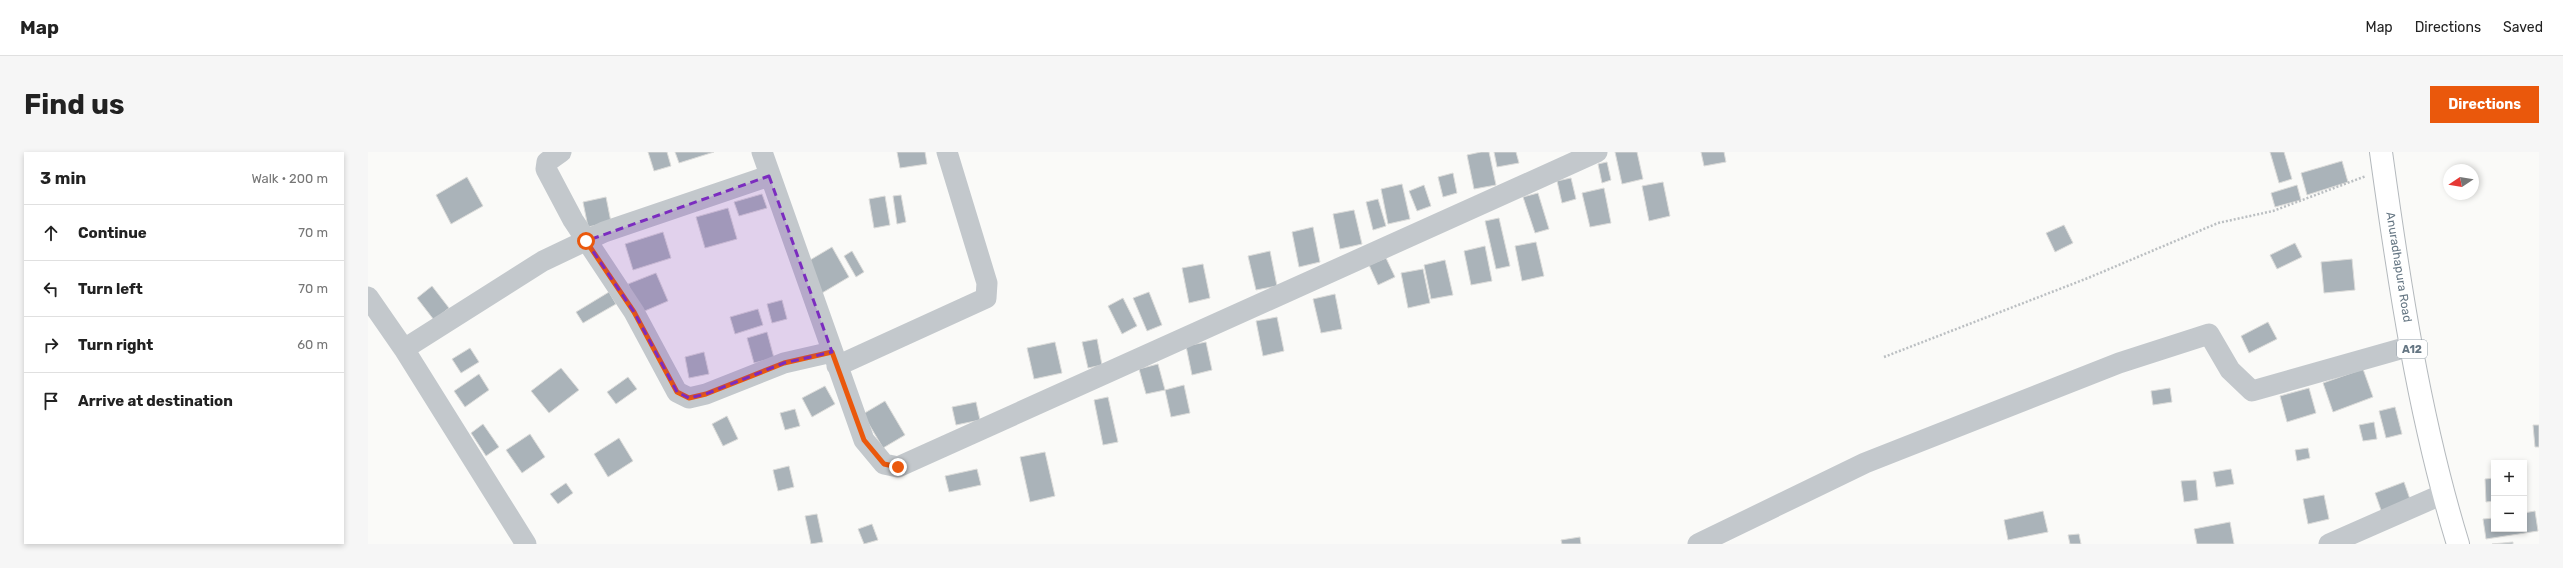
<!DOCTYPE html>
<html lang="en">
<head>
<meta charset="utf-8">
<style>
  :root { --surface:#fff; --page:#f6f6f6; --text:#222; --muted:#767676; --line:#e0e0e0; --accent:#ea580c }
  body { margin:0; font-family:Rubik,sans-serif; background:var(--page); color:var(--text) }
  .controls { position:absolute; right:12px; bottom:12px; display:grid; overflow:hidden; border-radius:0px; box-shadow:0 2px 6px #0003 }
  .controls button { width:36px; height:36px; display:grid; place-items:center; padding:0; border:0; border-bottom:1px solid var(--line); background:var(--surface); color:var(--text); font:20px sans-serif }
  .compass { position:absolute; left:2075px; top:12px; width:36px; height:36px; border-radius:50%; background:var(--surface); box-shadow:0 2px 6px #0003; rotate:258deg }
  .stop { position:absolute; width:12px; height:12px; margin:-9px; border:3px solid #ea580c; border-radius:50%; background:#fff }
  .stop.end { background:#ea580c; border-color:#fff; box-shadow:0 1px 4px #0008 }
  .list { margin:0; padding:0; list-style:none }
  h2 { display:flex; justify-content:space-between; align-items:center; height:52px; margin:0; padding:0 16px; font-size:17px }
  h2 small { font-size:13px; font-weight:400; color:var(--muted) }
  .list li { display:grid; grid-template-columns:26px 1fr auto; gap:12px; align-items:center; box-sizing:border-box; height:56px; padding:0 16px; border-top:1px solid var(--line) }
  .list b { display:block; font-size:15px; white-space:nowrap }
  .list em { font-size:13px; font-style:normal; color:var(--muted) }
  .icon { flex:none; width:22px; height:22px; fill:none; stroke:currentColor; stroke-width:2; stroke-linecap:round; stroke-linejoin:round }
  .map { position:relative; flex:none; width:2171px; height:392px; overflow:hidden; border-radius:0px }
  header { display:flex; align-items:center; gap:24px; box-sizing:border-box; height:56px; padding:0 20px; background:var(--surface); border-bottom:1px solid var(--line) }
  header strong { font-size:19px }
  nav { display:flex; gap:22px; margin-inline-start:auto; font-size:14px }
  .intro { display:flex; align-items:center; justify-content:space-between; box-sizing:border-box; height:96px; padding:0 24px }
  h1 { margin:0; font-size:28px }
  .button { padding:10px 18px; border-radius:0px; background:var(--accent); color:#fff; font-size:14px; font-weight:700 }
  main { display:flex; gap:24px; padding:0 24px }
  aside { flex:1; background:var(--surface); border-radius:0px; box-shadow:0 2px 6px #0003 }
  .map>svg:first-child { display:block }
  .building { fill:#aab3b9; stroke:#dcdcda }
  .lines { fill:none; stroke-linecap:round; stroke-linejoin:round }
  .highway-casing { stroke:#b4b9bd; stroke-width:24 }
  .path { stroke:#bbbfc2; stroke-width:2.5; stroke-dasharray:2 2; stroke-linecap:butt }
  .minor { stroke:#c3c8cc; stroke-width:21 }
  .highway { stroke:#fff; stroke-width:22 }
  .route { stroke:#ea580c; stroke-width:5 }
  .marked { fill:#7b2cbf; fill-opacity:0.2; stroke:#7b2cbf; stroke-width:3; stroke-dasharray:8 5; stroke-linejoin:round }
  .labels { text-anchor:middle; dominant-baseline:central; stroke-width:4; stroke-linejoin:round; paint-order:stroke }
  .shield { fill:#fff; stroke:#939fa8; stroke-width:1 }
  .shield-label { font-size:11px; font-weight:bold; fill:#657683 }
  .street-label { font-size:12px; fill:#657683; stroke:#fff }
</style>
</head>
<body>
<header>
<strong>Map</strong>
<nav><a>Map</a><a>Directions</a><a>Saved</a></nav>
</header>
<div class="intro"><h1>Find us</h1><a class="button">Directions</a></div>
<main>
<aside>
<h2>3 min<small>Walk · 200 m</small></h2>
<ul class="list">
<li><svg class="icon" aria-label="ahead" viewBox="0 0 24 24"><path d="M12 20V5M6 11l6-6 6 6"/></svg><div><b>Continue</b></div><em>70 m</em></li>
<li><svg class="icon" aria-label="left" viewBox="0 0 24 24"><path d="M17 20v-9H6M10 6l-5 5 5 5"/></svg><div><b>Turn left</b></div><em>70 m</em></li>
<li><svg class="icon" aria-label="right" viewBox="0 0 24 24"><path d="M7 20v-9h11M14 6l5 5-5 5"/></svg><div><b>Turn right</b></div><em>60 m</em></li>
<li><svg class="icon" aria-label="arrive" viewBox="0 0 24 24"><path d="M6 21V4h12l-3 4 3 4H6"/></svg><div><b>Arrive at destination</b></div></li>
</ul>
</aside>
<div class="map">
<svg width="2171" height="392" viewBox="0 0 2171 392">
  <rect width="100%" height="100%" fill="#fafaf8"/>
  <path class="building" d="M 280,0 L 299,0 L 303,14 L 286,19 Z
    M 307,0 L 346,0 L 311,11 Z
    M 529,0 L 557,0 L 559,12 L 532,16 Z
    M 1113,0 L 1121,0 L 1128,33 L 1106,37 L 1099,3 Z
    M 1126,0 L 1148,0 L 1151,11 L 1129,15 Z
    M 1247,0 L 1269,0 L 1275,27 L 1254,32 Z
    M 1333,0 L 1356,0 L 1358,10 L 1336,14 Z
    M 1902,0 L 1916,0 L 1924,27 L 1911,31 Z
    M 1974,9 L 1980,30 L 1939,43 L 1933,21 Z
    M 1239,10 L 1243,28 L 1234,31 L 1230,12 Z
    M 1085,21 L 1089,41 L 1075,45 L 1070,25 Z
    M 99,25 L 115,54 L 83,72 L 68,43 Z
    M 1203,26 L 1208,47 L 1194,51 L 1189,29 Z
    M 1295,30 L 1302,64 L 1281,69 L 1274,34 Z
    M 1034,32 L 1042,67 L 1020,72 L 1013,37 Z
    M 1056,33 L 1063,54 L 1049,59 L 1041,39 Z
    M 1929,33 L 1933,48 L 1907,55 L 1903,41 Z
    M 1236,36 L 1243,71 L 1222,75 L 1214,41 Z
    M 1170,41 L 1181,77 L 1167,81 L 1155,45 Z
    M 394,42 L 399,56 L 371,64 L 366,50 Z
    M 533,43 L 538,70 L 529,72 L 525,44 Z
    M 517,44 L 522,73 L 506,76 L 501,47 Z
    M 238,45 L 243,70 L 220,75 L 215,50 Z
    M 1010,47 L 1018,74 L 1005,78 L 998,50 Z
    M 360,56 L 369,87 L 337,96 L 328,65 Z
    M 986,58 L 994,92 L 972,97 L 965,62 Z
    M 1131,66 L 1142,114 L 1128,117 L 1117,69 Z
    M 1696,73 L 1705,91 L 1687,100 L 1678,81 Z
    M 945,75 L 952,110 L 931,115 L 924,80 Z
    M 295,80 L 303,106 L 265,118 L 257,92 Z
    M 1168,90 L 1176,124 L 1154,129 L 1147,94 Z
    M 1927,91 L 1934,105 L 1909,117 L 1902,103 Z
    M 1117,94 L 1124,129 L 1103,133 L 1096,99 Z
    M 464,95 L 481,125 L 454,141 L 437,111 Z
    M 484,99 L 496,120 L 488,125 L 476,104 Z
    M 902,99 L 909,134 L 888,138 L 880,104 Z
    M 1018,106 L 1027,125 L 1010,133 L 1001,113 Z
    M 1984,107 L 1987,138 L 1956,141 L 1953,110 Z
    M 1077,108 L 1085,143 L 1063,147 L 1056,113 Z
    M 835,112 L 842,146 L 821,151 L 814,116 Z
    M 1055,117 L 1062,151 L 1040,156 L 1033,121 Z
    M 288,121 L 300,149 L 272,161 L 260,132 Z
    M 64,134 L 81,156 L 66,168 L 49,146 Z
    M 241,140 L 248,152 L 215,171 L 208,160 Z
    M 781,140 L 794,173 L 779,179 L 765,146 Z
    M 967,142 L 974,177 L 953,181 L 945,147 Z
    M 755,146 L 769,174 L 754,182 L 740,154 Z
    M 414,148 L 419,167 L 404,171 L 399,152 Z
    M 390,157 L 395,173 L 367,182 L 362,165 Z
    M 909,165 L 916,199 L 895,204 L 888,169 Z
    M 1900,170 L 1909,187 L 1881,201 L 1873,184 Z
    M 399,180 L 406,206 L 386,211 L 379,186 Z
    M 729,187 L 734,213 L 720,216 L 714,190 Z
    M 687,190 L 694,221 L 666,227 L 659,196 Z
    M 838,190 L 844,218 L 824,223 L 818,194 Z
    M 102,196 L 111,210 L 93,221 L 84,207 Z
    M 336,200 L 341,222 L 321,226 L 317,205 Z
    M 790,212 L 797,238 L 778,242 L 771,217 Z
    M 193,216 L 211,238 L 181,261 L 163,239 Z
    M 1995,217 L 2005,245 L 1965,260 L 1955,231 Z
    M 111,222 L 121,238 L 97,255 L 86,239 Z
    M 260,225 L 269,237 L 248,252 L 239,240 Z
    M 816,233 L 822,261 L 803,265 L 797,238 Z
    M 457,234 L 467,252 L 444,265 L 434,246 Z
    M 1802,236 L 1804,250 L 1785,253 L 1783,239 Z
    M 1941,236 L 1948,261 L 1919,270 L 1912,244 Z
    M 740,245 L 750,290 L 735,293 L 726,248 Z
    M 517,249 L 537,283 L 515,296 L 495,262 Z
    M 608,250 L 612,268 L 588,273 L 584,255 Z
    M 2027,255 L 2034,282 L 2018,286 L 2011,259 Z
    M 427,257 L 432,274 L 417,278 L 412,261 Z
    M 359,264 L 370,287 L 355,294 L 344,272 Z
    M 2006,270 L 2009,287 L 1995,289 L 1991,273 Z
    M 115,272 L 131,295 L 118,304 L 103,281 Z
    M 2165,273 L 2171,273 L 2171,295 L 2167,295 Z
    M 162,282 L 177,305 L 154,321 L 138,298 Z
    M 251,286 L 265,309 L 240,325 L 226,302 Z
    M 1940,296 L 1942,306 L 1929,309 L 1927,298 Z
    M 677,300 L 687,344 L 662,350 L 652,305 Z
    M 421,314 L 426,335 L 410,339 L 405,318 Z
    M 609,317 L 613,333 L 581,340 L 577,324 Z
    M 1863,317 L 1866,332 L 1848,335 L 1845,320 Z
    M 2126,326 L 2126,349 L 2118,350 L 2117,327 Z
    M 1828,328 L 1830,348 L 1816,350 L 1813,329 Z
    M 2036,330 L 2043,350 L 2014,361 L 2007,341 Z
    M 198,331 L 205,341 L 190,352 L 182,342 Z
    M 1956,343 L 1961,367 L 1940,372 L 1935,347 Z
    M 1675,359 L 1680,380 L 1640,388 L 1636,368 Z
    M 2167,359 L 2170,379 L 2118,387 L 2115,367 L 2126,366 L 2126,377 L 2156,377 L 2156,361 Z
    M 449,362 L 455,390 L 443,392 L 437,364 Z
    M 1862,370 L 1866,392 L 1829,392 L 1826,377 Z
    M 504,372 L 510,388 L 496,392 L 490,377 Z
    M 1711,382 L 1713,392 L 1702,392 L 1700,383 Z
    M 1212,385 L 1213,392 L 1194,392 L 1193,388 Z
    M 2145,390 L 2145,392 L 2124,392 Z"/>
  <g class="lines">
    <g class="highway-casing">
      <path id="highway" d="M 2013,0 C 2031,131 2051,265 2090,392"/>
    </g>
    <path class="path" d="M 1516,205 L 1720,126 L 1850,71 L 1905,59 L 1998,24"/>
    <path class="minor" d="M 193,0 L 179,10 L 178,17 L 205,68 L 266,160 L 309,240 L 321,246 L 338,242 L 416,211 L 464,200
      M 394,0 L 496,288 L 516,312 L 530,315 L 1229,0
      M 0,145 L 36,197 L 158,392
      M 36,197 L 175,109 L 236,80 L 401,24
      M 469,214 L 618,146 L 619,131 L 579,0
      M 1330,392 L 1497,311 L 1751,211 L 1841,182 L 1862,218 L 1884,239 L 2043,194
      M 1961,392 L 2075,342"/>
    <use href="#highway" class="highway"/>
  </g>
  <g class="lines">
    <path class="route" d="M 218,89 L 266,160 L 309,240 L 321,246 L 338,242 L 416,211 L 464,200 L 496,288 L 516,312 L 530,315"/>
  </g>
  <path class="marked" d="M 401,24 L 464,200 L 416,211 L 338,242 L 321,246 L 309,240 L 266,160 L 218,89 Z"/>
  <g class="labels">
    <rect class="shield" x="2029" y="188" width="30" height="18" rx="3"/>
    <g class="shield-label">
      <text x="2044" y="197">A12</text>
    </g>
    <g class="street-label">
      <text transform="translate(2031 115) rotate(81)">Anuradhapura Road</text>
    </g>
  </g>
</svg>
<div class="controls">
<button>+</button>
<button>−</button>
</div>
<svg class="compass" viewBox="-18 -18 36 36"><path d="M0-13l5 13h-10z" fill="#e53935"/><path d="M0 13l5-13h-10z" fill="#767676"/></svg>
<div class="stop" style="left:218px;top:89px"></div>
<div class="stop end" style="left:530px;top:315px"></div>
</div>
</main>
</body>
</html>
